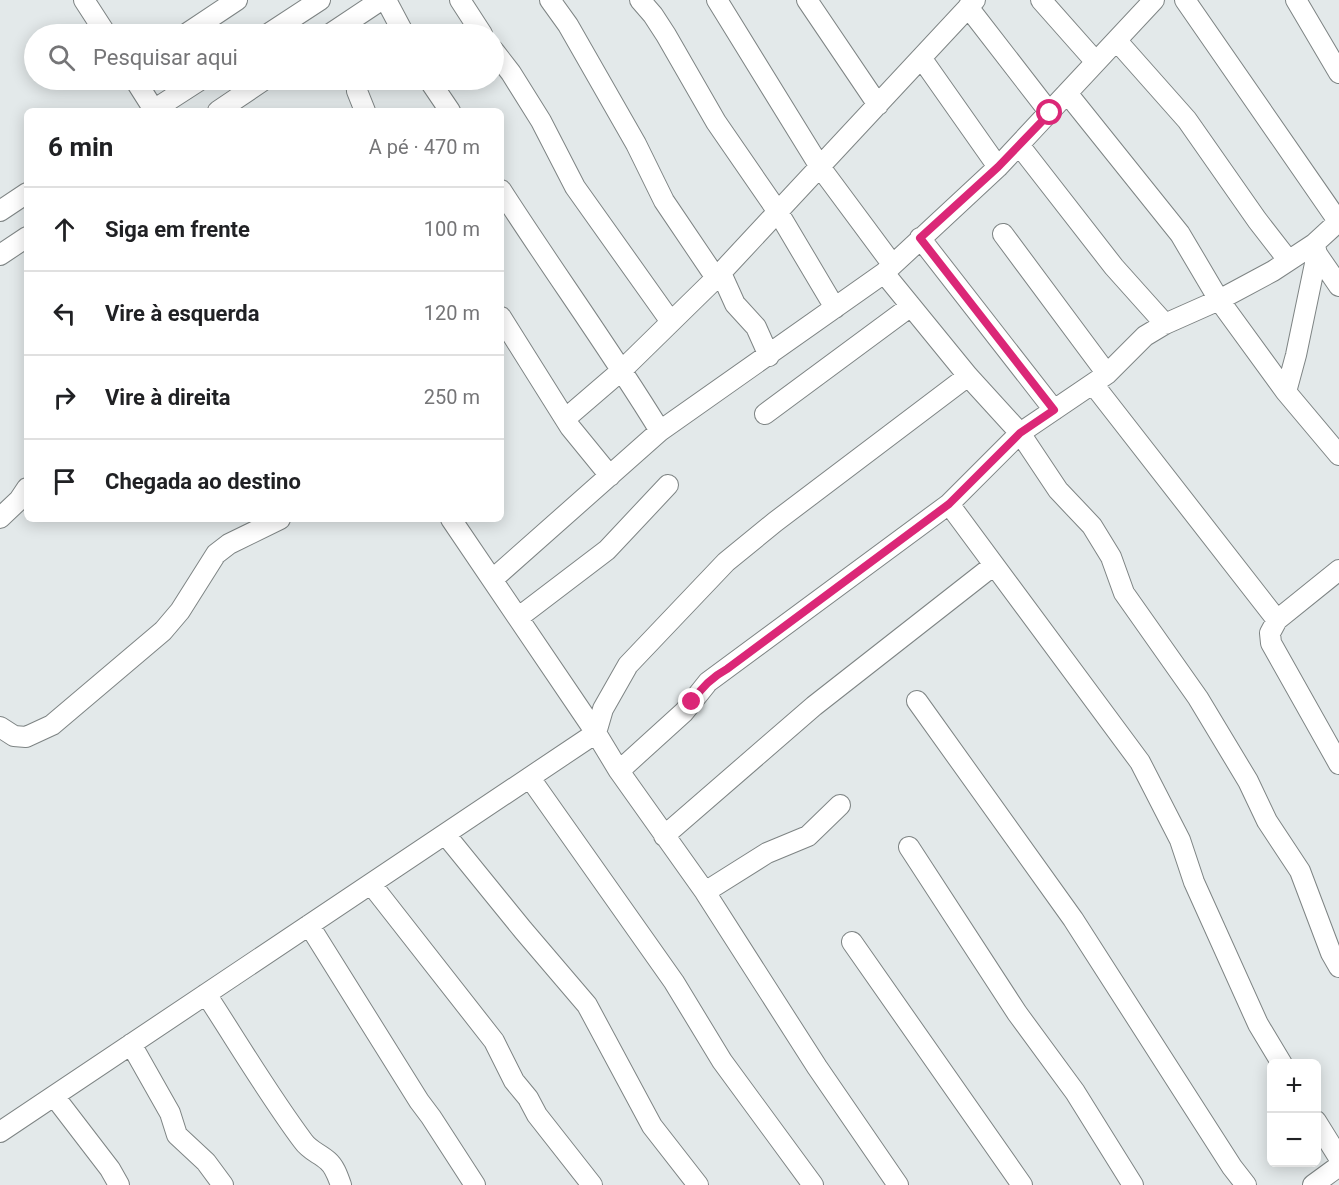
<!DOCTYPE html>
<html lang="pt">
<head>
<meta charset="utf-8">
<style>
  :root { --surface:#fff; --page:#f2f2f2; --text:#202124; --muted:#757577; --line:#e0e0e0 }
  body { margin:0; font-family:Roboto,sans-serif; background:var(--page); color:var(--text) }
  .controls { position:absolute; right:18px; bottom:18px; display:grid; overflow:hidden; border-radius:9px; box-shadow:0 3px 15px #0003 }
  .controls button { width:54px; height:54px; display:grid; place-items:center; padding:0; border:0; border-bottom:2px solid var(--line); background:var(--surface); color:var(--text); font:30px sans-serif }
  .stop { position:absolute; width:18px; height:18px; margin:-14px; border:4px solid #db2777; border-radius:50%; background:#fff }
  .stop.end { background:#db2777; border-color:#fff; box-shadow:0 2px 6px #0008 }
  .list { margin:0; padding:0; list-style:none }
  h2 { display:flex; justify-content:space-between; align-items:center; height:78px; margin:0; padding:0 24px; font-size:26px }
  h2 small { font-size:20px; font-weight:400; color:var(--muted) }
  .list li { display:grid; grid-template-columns:39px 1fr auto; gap:18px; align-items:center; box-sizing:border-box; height:84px; padding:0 24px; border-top:2px solid var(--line) }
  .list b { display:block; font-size:22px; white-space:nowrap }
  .list em { font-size:20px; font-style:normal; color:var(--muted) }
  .icon { flex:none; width:33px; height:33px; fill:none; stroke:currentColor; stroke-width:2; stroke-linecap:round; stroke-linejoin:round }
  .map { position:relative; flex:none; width:1339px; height:1185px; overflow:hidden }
  .search { position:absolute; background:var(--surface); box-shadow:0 3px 15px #0003; left:24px; top:24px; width:480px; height:66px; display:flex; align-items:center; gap:15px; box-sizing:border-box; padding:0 21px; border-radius:33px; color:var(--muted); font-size:22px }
  .panel { position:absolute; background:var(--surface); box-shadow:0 3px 15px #0003; left:24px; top:108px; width:480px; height:414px; border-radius:9px }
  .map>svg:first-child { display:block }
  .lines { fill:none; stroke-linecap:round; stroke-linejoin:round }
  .minor-casing { stroke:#7e8484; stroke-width:22 }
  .minor { stroke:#fff; stroke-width:20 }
  .route { stroke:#db2777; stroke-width:8 }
</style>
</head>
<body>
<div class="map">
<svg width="1339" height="1185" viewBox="0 0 1339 1185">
  <rect width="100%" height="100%" fill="#e3e9ea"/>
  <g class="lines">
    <g class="minor-casing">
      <path id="minor" d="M 84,0 L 106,34
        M 386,0 L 404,34
        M 460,0 L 482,34
        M 550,0 L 568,25 L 636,144 L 664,201 L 716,278
        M 640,0 L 653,15 L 666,35 L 716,122 L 778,212 L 835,308
        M 717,0 L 820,167 L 892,264
        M 807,0 L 878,105
        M 1041,0 L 1095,61
        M 1185,0 L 1338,221
        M 1296,0 L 1339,73
        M 968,7 L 1050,113
        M 186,34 L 237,0
        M 268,34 L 320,0
        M 330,34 L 381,0
        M 1117,41 L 1187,120 L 1257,220 L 1288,260
        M 494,51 L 511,73 L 541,121 L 575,187 L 671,322
        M 922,59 L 998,167
        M 135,80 L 154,110
        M 356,80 L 357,91 L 365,111
        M 429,80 L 450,111
        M 1067,93 L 1180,234 L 1219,300 L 1286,392 L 1339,455
        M 152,111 L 200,80
        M 218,111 L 264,80
        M 1019,145 L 1114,267 L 1165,324
        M 501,190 C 553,271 610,349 660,431
        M 0,211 L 27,193
        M 1003,234 L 1107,374
        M 920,238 L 1054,410
        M 1315,246 L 1317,254 L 1339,286
        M 0,255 L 27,237
        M 721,273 L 735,304 L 756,327 L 769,356
        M 884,273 L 968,376 L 1020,433 L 1058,490 L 1092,526 L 1111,557 L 1124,593 L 1198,698 L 1248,781 L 1267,821 L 1300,871 L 1331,953 L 1339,967
        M 501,317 L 570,427 L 610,476
        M 1093,384 L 1277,620
        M 1286,392 L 1296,355 L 1317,254
        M 765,414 L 911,306
        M 565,419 L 622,370 L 716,278 L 975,0
        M 949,504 L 1140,762 L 1180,840 L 1194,882 L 1258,1024 L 1282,1064
        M 0,518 L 19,500 L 27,488
        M 451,519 L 596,733 L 619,771 L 705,892 L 817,1067 L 898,1185
        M 1339,570 L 1277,620 L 1270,633 L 1271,643 L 1339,764
        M 493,579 L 660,431 L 884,273 L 998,167 L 1154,0
        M 519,617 L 607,550 L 668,485
        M 917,701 L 1073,919 L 1232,1167 L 1246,1185
        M 0,727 L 14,736 L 26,737 L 52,725 L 163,631 L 180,611 L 216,554 L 229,544 L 280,519
        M 619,771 L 684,712 L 708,682 L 949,504 L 1020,433 L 1107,374 L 1145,336 L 1165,324 L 1219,300 L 1273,271 L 1314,244 L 1339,221
        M 530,778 L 674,982 L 722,1061 L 813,1185
        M 445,834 L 523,930 L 587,1005 L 652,1126 L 698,1185
        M 664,836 L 814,706 L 994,565
        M 909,847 L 1017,1013 L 1075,1092 L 1133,1185
        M 371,884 L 494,1041 L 514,1081 L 528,1098 L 537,1115 L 592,1185
        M 705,892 L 767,853 L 808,836 L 840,805
        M 309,925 L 419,1101 L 431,1117 L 475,1185
        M 852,942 L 1022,1185
        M 206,994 C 238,1043 268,1094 303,1141 C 310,1151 319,1153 328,1161 C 335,1167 338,1177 341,1185
        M 131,1044 L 170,1113 L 177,1135 L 206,1162 L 223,1185
        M 54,1096 L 110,1169 L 119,1185
        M 1316,1121 L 1339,1158
        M 0,1132 L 596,733 L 603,709 L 628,665 L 726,562 L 775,522 L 968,376
        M 1313,1185 L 1339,1166"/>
    </g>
    <use href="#minor" class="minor"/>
  </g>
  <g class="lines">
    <path class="route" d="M 692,702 C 701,688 712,677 727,669 L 949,504 L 1020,433 L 1054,410 L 920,238 L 998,167 L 1050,113"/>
  </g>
</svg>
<div class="controls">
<button>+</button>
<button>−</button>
</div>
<div class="stop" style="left:1050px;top:113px"></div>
<div class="stop end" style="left:692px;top:702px"></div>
<div class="search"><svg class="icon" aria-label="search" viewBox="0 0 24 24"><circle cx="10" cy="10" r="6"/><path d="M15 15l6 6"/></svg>Pesquisar aqui</div>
<section class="panel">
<h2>6 min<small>A pé · 470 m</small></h2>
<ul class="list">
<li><svg class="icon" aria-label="ahead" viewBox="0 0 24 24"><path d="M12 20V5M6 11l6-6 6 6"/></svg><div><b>Siga em frente</b></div><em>100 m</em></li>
<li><svg class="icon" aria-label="left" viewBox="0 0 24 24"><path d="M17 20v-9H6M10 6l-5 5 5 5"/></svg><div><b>Vire à esquerda</b></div><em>120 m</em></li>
<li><svg class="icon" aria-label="right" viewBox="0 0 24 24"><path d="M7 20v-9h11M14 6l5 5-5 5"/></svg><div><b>Vire à direita</b></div><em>250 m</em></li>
<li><svg class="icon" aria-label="arrive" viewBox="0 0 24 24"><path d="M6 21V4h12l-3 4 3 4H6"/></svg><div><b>Chegada ao destino</b></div></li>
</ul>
</section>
</div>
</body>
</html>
